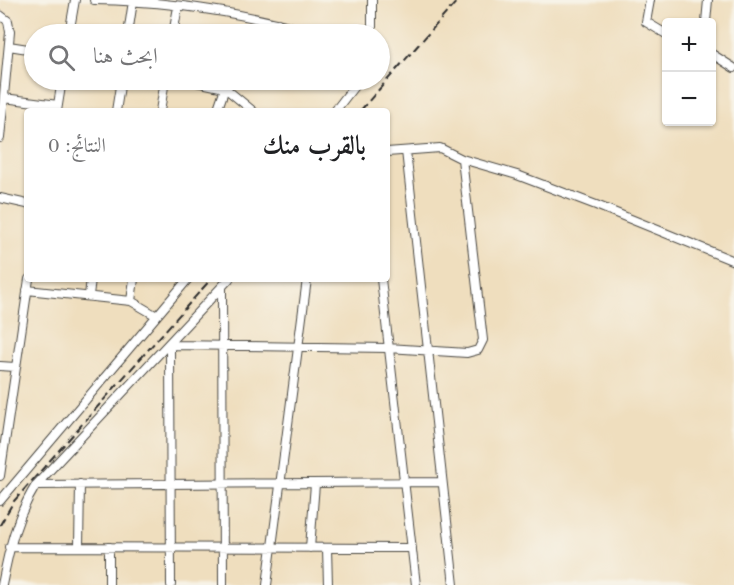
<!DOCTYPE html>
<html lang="ar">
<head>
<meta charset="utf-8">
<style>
  :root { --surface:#fff; --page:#f2f2f2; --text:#202124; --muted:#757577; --line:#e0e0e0 }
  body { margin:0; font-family:"Old Standard TT",Amiri,serif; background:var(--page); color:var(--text); direction:rtl }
  .controls { position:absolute; right:18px; top:18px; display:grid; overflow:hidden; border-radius:6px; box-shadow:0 2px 4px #0004 }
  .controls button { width:54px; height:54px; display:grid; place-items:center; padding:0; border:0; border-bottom:2px solid var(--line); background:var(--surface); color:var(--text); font:30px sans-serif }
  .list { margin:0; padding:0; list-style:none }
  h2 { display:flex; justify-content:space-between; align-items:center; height:78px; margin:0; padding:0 24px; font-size:26px }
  h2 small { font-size:20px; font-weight:400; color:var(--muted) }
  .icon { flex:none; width:33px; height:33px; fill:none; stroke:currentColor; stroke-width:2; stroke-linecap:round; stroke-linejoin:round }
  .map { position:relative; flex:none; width:734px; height:585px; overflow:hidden; direction:ltr }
  .search { position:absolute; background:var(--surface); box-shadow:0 2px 4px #0004; left:24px; top:24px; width:366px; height:66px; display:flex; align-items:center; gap:15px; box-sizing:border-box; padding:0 21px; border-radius:33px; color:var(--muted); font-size:22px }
  .panel { position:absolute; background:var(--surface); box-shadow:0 2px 4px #0004; left:24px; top:108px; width:366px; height:174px; border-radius:6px; direction:rtl }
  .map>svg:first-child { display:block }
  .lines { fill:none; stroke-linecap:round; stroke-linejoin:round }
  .minor-casing { stroke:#484641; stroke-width:10 }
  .minor { stroke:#fff; stroke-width:8 }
  .rail { stroke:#2b2b2b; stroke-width:2; stroke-dasharray:9 4.5; stroke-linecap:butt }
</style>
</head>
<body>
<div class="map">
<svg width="734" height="585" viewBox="0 0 734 585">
  <rect width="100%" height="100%" fill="#f7f3e8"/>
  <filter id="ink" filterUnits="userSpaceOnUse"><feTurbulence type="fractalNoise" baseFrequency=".0167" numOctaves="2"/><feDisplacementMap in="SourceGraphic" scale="12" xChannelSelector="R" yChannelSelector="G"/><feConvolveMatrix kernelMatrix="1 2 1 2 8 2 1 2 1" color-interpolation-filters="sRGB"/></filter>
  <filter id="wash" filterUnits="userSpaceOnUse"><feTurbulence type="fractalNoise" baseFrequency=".008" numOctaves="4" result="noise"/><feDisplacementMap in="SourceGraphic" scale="24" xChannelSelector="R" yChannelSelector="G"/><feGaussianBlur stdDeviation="1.35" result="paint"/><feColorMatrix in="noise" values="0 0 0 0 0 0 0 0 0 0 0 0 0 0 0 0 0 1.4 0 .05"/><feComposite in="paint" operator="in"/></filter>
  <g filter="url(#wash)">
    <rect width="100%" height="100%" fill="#efdebe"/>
  </g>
  <g filter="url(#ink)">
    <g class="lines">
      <g class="minor-casing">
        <path id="minor" d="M 94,0 C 168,1 246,13 318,34
          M 372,0 L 372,34
          M 650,0 L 646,22 L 666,34
          M 0,15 L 8,21 L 10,32 L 0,138
          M 706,22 L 708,0
          M 69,34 L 75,0
          M 128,34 L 133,1
          M 173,34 L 178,7
          M 269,34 L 278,23
          M 9,46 L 34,50
          M 712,54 L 734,68
          M 187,80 L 225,88 L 253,111
          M 4,98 L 58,105
          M 57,111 L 62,80
          M 116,111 L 121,80
          M 160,111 L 165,80
          M 217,111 L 225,88 L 233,80
          M 335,111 L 359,80
          M 406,151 L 454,585
          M 387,152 L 440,148 L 462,159 L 517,175 L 596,205 L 734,261
          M 0,198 L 27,204
          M 381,279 L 416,585
          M 222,287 L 223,585
          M 27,290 L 131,301 L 155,315
          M 89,295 L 91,279
          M 131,301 L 134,279
          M 0,366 L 15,367
          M 0,476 L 29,279
          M 36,485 L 441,482
          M 0,501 L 188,279
          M 9,547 L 412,548
          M 79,547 L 80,484
          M 310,548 L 315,484
          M 327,548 L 328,585
          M 2,585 C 9,549 16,517 36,485 L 229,279
          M 109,585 L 109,547
          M 171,585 L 170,345 L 388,348 L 467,353 L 478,350 L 483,340 L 462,159
          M 267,585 L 307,279"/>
      </g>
      <use href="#minor" class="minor"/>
      <path class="rail" d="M 360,111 L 458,0
        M 0,525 L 14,501 L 211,279"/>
    </g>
  </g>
</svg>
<div class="controls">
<button>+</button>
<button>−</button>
</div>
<div class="search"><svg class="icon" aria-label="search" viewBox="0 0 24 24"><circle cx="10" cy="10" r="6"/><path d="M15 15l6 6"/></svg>ابحث هنا</div>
<section class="panel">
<h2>بالقرب منك<small>النتائج: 0</small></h2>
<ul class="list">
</ul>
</section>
</div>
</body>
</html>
